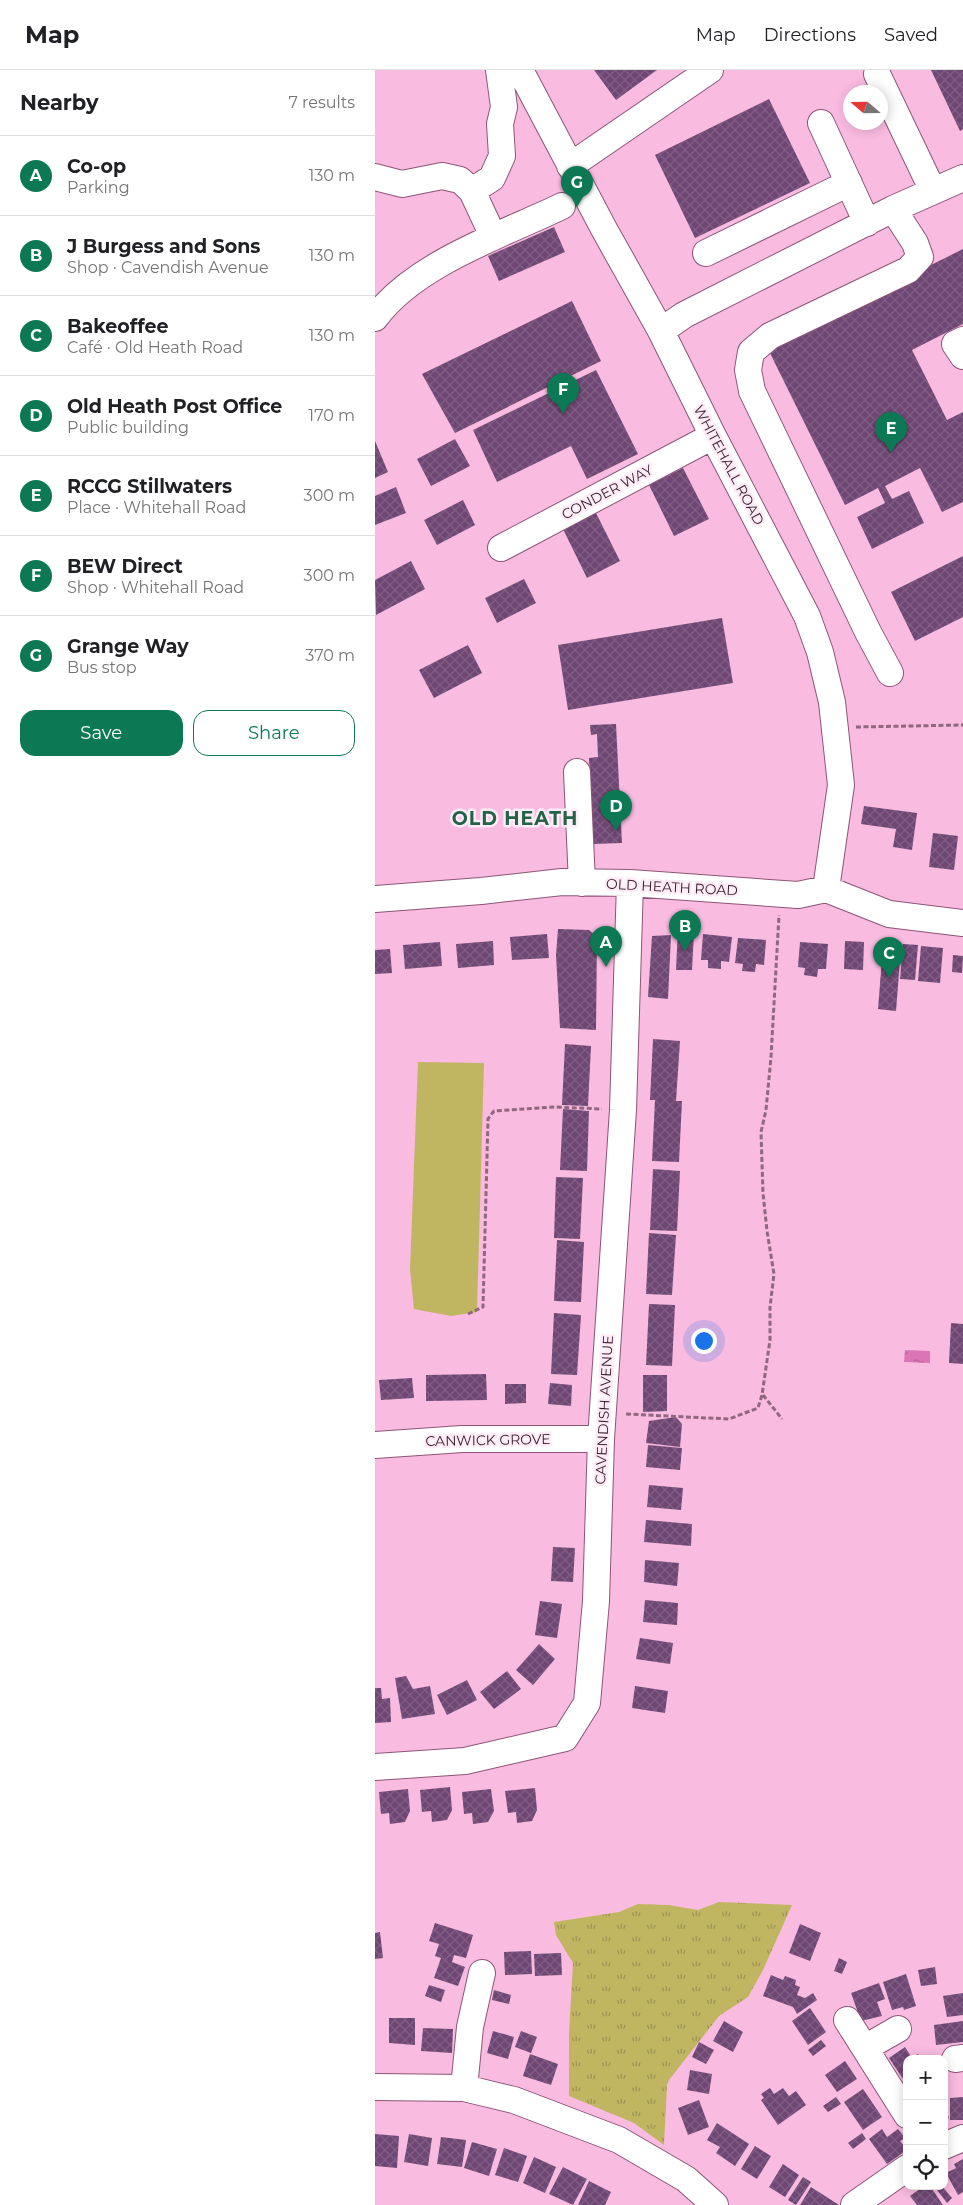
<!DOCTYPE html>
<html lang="en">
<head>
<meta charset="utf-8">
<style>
  :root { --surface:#fff; --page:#f6f6f6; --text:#202124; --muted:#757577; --line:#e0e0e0; --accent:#0d7954 }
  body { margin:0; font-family:Montserrat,sans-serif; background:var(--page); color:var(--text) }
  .controls { position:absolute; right:15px; bottom:15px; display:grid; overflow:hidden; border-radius:10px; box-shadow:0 2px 12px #0003 }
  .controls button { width:45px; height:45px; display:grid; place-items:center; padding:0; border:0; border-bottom:1px solid var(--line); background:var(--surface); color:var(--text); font:25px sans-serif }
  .compass { position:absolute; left:468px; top:15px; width:45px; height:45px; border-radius:50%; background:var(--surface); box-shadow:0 2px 12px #0003; rotate:290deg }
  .you { position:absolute; left:328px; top:1270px; width:18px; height:18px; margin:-12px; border:4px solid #fff; border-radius:50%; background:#1a73e8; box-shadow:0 0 0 8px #1a73e833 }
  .badge { display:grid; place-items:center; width:32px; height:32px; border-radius:50%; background:var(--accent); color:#fff; font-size:16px; font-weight:700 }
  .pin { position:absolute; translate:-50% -41px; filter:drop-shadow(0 1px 2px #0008) }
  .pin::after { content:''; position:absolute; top:26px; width:18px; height:15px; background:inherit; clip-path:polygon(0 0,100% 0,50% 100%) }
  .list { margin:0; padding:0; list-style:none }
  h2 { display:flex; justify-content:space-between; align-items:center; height:65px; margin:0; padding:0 20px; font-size:21px }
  h2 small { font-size:16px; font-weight:400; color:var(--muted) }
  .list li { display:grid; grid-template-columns:32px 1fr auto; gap:15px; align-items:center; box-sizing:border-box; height:80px; padding:0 20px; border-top:1px solid var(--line) }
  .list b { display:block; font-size:19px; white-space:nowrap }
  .list p { margin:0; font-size:16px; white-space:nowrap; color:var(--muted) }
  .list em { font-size:16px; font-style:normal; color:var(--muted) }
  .actions { display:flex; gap:10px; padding:15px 20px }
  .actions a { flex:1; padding:11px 0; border:1px solid var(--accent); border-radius:15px; text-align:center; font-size:18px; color:var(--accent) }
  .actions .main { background:var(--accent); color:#fff }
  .icon { flex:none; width:28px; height:28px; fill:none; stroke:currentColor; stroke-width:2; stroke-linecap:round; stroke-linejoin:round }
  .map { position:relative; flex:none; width:588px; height:2135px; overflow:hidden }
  header { display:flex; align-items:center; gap:30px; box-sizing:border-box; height:70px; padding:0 25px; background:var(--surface); border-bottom:1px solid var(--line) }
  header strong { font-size:24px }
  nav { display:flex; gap:28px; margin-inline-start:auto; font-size:18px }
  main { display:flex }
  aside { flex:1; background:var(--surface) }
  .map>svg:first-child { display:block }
  .grass { fill:url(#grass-tufts) }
  .green { fill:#c0b662 }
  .water { fill:url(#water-ripples) }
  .building { fill:url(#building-cross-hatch) }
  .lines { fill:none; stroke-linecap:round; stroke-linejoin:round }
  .minor-casing { stroke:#8c5577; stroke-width:28 }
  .path { stroke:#916780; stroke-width:3; stroke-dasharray:5 2.5; stroke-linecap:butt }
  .minor { stroke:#fff; stroke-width:26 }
  .labels { text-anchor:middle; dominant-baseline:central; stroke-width:5; stroke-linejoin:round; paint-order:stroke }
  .street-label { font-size:14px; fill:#341d2b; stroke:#ffebf6 }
  .district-label { font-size:19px; font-weight:bold; letter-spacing:1px; fill:#226348; stroke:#ffebf6 }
</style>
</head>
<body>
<header>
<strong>Map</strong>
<nav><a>Map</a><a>Directions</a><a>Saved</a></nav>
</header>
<main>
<aside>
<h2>Nearby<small>7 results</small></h2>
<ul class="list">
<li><span class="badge">A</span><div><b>Co-op</b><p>Parking</p></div><em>130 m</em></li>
<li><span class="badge">B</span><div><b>J Burgess and Sons</b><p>Shop · Cavendish Avenue</p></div><em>130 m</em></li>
<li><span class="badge">C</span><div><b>Bakeoffee</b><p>Café · Old Heath Road</p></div><em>130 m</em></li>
<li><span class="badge">D</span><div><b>Old Heath Post Office</b><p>Public building</p></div><em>170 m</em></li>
<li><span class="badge">E</span><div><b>RCCG Stillwaters</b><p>Place · Whitehall Road</p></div><em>300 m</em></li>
<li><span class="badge">F</span><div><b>BEW Direct</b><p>Shop · Whitehall Road</p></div><em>300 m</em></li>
<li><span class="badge">G</span><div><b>Grange Way</b><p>Bus stop</p></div><em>370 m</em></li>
</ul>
<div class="actions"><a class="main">Save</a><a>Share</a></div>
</aside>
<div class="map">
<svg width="588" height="2135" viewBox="0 0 588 2135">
  <defs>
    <pattern id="grass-tufts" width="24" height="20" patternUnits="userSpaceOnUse" patternTransform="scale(1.25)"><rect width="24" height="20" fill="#c0b662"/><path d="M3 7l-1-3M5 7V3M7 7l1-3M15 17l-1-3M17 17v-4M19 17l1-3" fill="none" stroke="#9d9351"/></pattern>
    <pattern id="water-ripples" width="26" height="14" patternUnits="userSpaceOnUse" patternTransform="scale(1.25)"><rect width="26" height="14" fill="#db75b6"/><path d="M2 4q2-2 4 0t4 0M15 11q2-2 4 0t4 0" fill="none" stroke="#b25f94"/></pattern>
    <pattern id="building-cross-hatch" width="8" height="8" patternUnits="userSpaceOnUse" patternTransform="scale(1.25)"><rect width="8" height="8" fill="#6f4774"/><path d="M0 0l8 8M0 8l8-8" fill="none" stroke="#805e83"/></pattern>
  </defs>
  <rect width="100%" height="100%" fill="#f9bbe0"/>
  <path class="grass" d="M 344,1832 L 417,1835 L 388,1900 L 373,1927 L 344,1946 L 294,2010 L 292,2015 L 289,2075 L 259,2053 L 194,2026 L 194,1963 L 198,1893 L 181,1865 L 179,1852 L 244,1842 L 263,1834 L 294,1835 L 323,1840 Z"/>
  <path class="green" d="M 43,992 L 109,993 L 102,1242 L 76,1246 L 39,1239 L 35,1199 Z"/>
  <path class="water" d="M 530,1280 L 555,1281 L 555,1293 L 529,1292 Z"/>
  <path class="building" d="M 219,0 L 282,0 L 241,30 Z
    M 556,0 L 588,0 L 588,59 L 585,61 Z
    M 394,29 L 435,113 L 320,168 L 280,85 Z
    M 179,157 L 190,182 L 124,211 L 113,186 Z
    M 588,179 L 588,254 L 537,280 L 572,350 L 588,342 L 588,432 L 567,442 L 545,398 L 510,416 L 517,429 L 534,421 L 549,453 L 497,479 L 482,447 L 510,433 L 503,418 L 470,435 L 392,277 Z
    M 197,231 L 226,291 L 80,363 L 47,304 Z
    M 221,300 L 263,384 L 212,409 L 196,376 L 122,412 L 98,360 Z
    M 80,369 L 95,396 L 56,416 L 42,389 Z
    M 0,371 L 13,402 L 0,408 Z
    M 308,398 L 334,449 L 299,466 L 274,415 Z
    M 21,417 L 31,443 L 0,455 L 0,426 Z
    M 88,430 L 100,455 L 62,475 L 49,450 Z
    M 220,441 L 245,491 L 212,508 L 187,457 Z
    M 588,486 L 588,547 L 540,571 L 516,522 Z
    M 36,491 L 50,519 L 1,545 L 0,510 Z
    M 149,509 L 161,533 L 122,553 L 110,528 Z
    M 347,548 L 358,613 L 193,640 L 183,575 Z
    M 93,575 L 107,603 L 59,628 L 44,600 Z
    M 241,654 L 247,773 L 218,774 L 214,688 L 223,687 L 222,664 L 216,665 L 215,655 Z
    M 489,736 L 542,743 L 537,780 L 518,777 L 521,759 L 486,754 Z
    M 558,763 L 583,766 L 579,800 L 554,797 Z
    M 303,858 L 319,863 L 317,900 L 301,900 Z
    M 183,859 L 214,860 L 222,867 L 221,960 L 185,958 L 181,885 Z
    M 172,864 L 174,888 L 137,890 L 135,867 Z
    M 328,864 L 357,867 L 354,892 L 346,891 L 346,899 L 333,898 L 333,890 L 326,890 Z
    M 296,865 L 293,929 L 273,927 L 277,866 Z
    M 363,868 L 391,870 L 389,895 L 381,894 L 380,902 L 367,901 L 368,894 L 360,893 Z
    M 118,871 L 119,895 L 83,898 L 81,874 Z
    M 470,871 L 489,872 L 488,900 L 469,899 Z
    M 65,872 L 67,896 L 30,899 L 28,875 Z
    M 425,872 L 453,874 L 451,899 L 443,899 L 442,907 L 429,905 L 430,898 L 423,897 Z
    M 528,874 L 543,875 L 540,910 L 525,909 Z
    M 508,876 L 526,878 L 521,941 L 503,939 Z
    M 546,876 L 568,878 L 565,913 L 543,911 Z
    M 15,879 L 17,903 L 0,904 L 0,880 Z
    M 578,885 L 588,886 L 587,903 L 577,902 Z
    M 278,969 L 305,971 L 301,1031 L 307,1031 L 304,1092 L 277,1091 L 280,1030 L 275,1030 Z
    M 190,974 L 216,976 L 213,1036 L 187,1035 Z
    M 188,1039 L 214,1041 L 212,1101 L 185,1100 Z
    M 278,1099 L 305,1101 L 302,1161 L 275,1160 Z
    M 181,1107 L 208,1108 L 205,1169 L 179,1168 Z
    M 274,1163 L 301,1165 L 297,1225 L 271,1224 Z
    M 182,1170 L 209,1172 L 206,1232 L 179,1231 Z
    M 274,1234 L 300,1235 L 297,1296 L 271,1295 Z
    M 179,1243 L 206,1245 L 202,1305 L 176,1304 Z
    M 576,1253 L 588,1254 L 588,1294 L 574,1293 Z
    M 111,1304 L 112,1330 L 51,1331 L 51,1305 Z
    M 268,1305 L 292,1305 L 292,1341 L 268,1342 Z
    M 37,1308 L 39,1328 L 6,1330 L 4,1310 Z
    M 175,1313 L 197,1315 L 196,1336 L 173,1334 Z
    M 130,1314 L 151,1314 L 151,1333 L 130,1334 Z
    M 301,1347 L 307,1354 L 305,1377 L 271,1373 L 274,1351 Z
    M 273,1375 L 307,1378 L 305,1400 L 271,1397 Z
    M 274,1415 L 308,1418 L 306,1440 L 272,1437 Z
    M 271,1450 L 317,1454 L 316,1476 L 269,1472 Z
    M 178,1477 L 200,1478 L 198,1512 L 176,1511 Z
    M 270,1490 L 304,1493 L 302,1516 L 269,1512 Z
    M 270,1530 L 303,1533 L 302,1555 L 268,1552 Z
    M 165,1531 L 187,1534 L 182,1568 L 160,1565 Z
    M 265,1568 L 298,1573 L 295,1594 L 261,1589 Z
    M 164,1574 L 180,1589 L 158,1615 L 141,1600 Z
    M 132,1601 L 146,1619 L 119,1639 L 105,1622 Z
    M 31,1606 L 38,1619 L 55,1616 L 60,1644 L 27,1649 L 20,1608 Z
    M 92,1610 L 102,1630 L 72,1645 L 62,1625 Z
    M 260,1616 L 293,1621 L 290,1643 L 257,1638 Z
    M 0,1618 L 6,1618 L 7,1629 L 15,1628 L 16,1652 L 0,1653 Z
    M 75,1717 L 77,1740 L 72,1750 L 57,1752 L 56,1741 L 47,1742 L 45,1720 Z
    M 160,1718 L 162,1740 L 157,1751 L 142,1753 L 141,1742 L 133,1743 L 130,1721 Z
    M 33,1719 L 35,1741 L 30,1752 L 15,1754 L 14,1743 L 6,1744 L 4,1722 Z
    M 116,1719 L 119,1741 L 113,1752 L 98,1754 L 97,1743 L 89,1744 L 87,1722 Z
    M 60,1853 L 98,1865 L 91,1888 L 79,1885 L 77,1892 L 90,1897 L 83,1916 L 59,1908 L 66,1888 L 60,1886 L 64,1874 L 54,1871 Z
    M 425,1854 L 446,1863 L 435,1891 L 414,1883 Z
    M 5,1862 L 8,1888 L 0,1889 L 0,1863 Z
    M 156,1881 L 157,1904 L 130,1905 L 129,1882 Z
    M 186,1883 L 187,1905 L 160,1906 L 159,1884 Z
    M 464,1888 L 472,1892 L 467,1904 L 459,1901 Z
    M 560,1897 L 562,1914 L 546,1916 L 543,1900 Z
    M 531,1904 L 541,1936 L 529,1940 L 528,1937 L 517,1940 L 508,1912 Z
    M 396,1905 L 408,1910 L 410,1906 L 421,1910 L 420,1915 L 425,1917 L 422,1925 L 430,1928 L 438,1923 L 442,1930 L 422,1944 L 418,1937 L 388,1926 Z
    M 504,1913 L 510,1929 L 502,1932 L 507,1946 L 486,1951 L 476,1923 Z
    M 54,1915 L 70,1920 L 66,1932 L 50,1926 Z
    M 119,1920 L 136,1925 L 134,1934 L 117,1930 Z
    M 588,1923 L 588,1945 L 572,1947 L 568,1926 Z
    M 435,1938 L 451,1962 L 433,1975 L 417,1951 Z
    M 14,1948 L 40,1948 L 40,1975 L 14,1973 Z
    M 349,1951 L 368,1962 L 358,1982 L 338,1971 Z
    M 588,1951 L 588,1972 L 561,1975 L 559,1955 Z
    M 48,1958 L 78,1959 L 77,1983 L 46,1981 Z
    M 118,1961 L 139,1967 L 133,1989 L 112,1983 Z
    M 146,1961 L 162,1967 L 156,1983 L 140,1977 Z
    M 446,1970 L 451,1976 L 438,1986 L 433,1980 Z
    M 324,1972 L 339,1980 L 331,1994 L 317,1987 Z
    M 530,1977 L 537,1988 L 543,1984 L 546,1989 L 532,1989 L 532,2011 L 530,2012 L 514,1988 Z
    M 155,1984 L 183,1994 L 176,2015 L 148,2006 Z
    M 470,1991 L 482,2009 L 462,2022 L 450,2005 Z
    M 315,2000 L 337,2004 L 334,2024 L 312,2020 Z
    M 395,2018 L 399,2024 L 408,2018 L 414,2026 L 421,2021 L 431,2035 L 403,2055 L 386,2030 L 389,2028 L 386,2024 Z
    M 488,2019 L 507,2047 L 488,2060 L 469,2032 Z
    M 461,2027 L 466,2034 L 453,2042 L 448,2036 Z
    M 588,2027 L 588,2050 L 575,2050 L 575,2028 Z
    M 324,2030 L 334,2057 L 313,2065 L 303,2038 Z
    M 569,2036 L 574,2048 L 569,2050 Z
    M 342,2053 L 374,2074 L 360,2096 L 341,2083 L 345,2077 L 332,2070 Z
    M 507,2059 L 512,2067 L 523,2059 L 530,2068 L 525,2071 L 532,2080 L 512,2094 L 494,2069 Z
    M 487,2063 L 491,2069 L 478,2079 L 473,2073 Z
    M 0,2064 L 24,2066 L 22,2098 L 0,2096 Z
    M 34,2064 L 57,2068 L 53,2096 L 29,2092 Z
    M 66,2067 L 91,2070 L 87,2097 L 62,2094 Z
    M 97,2072 L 122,2079 L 114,2106 L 89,2098 Z
    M 380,2076 L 396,2086 L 382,2109 L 366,2099 Z
    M 129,2078 L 152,2086 L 143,2112 L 120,2105 Z
    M 159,2087 L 181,2097 L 170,2123 L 148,2113 Z
    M 588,2089 L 588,2122 L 583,2125 L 571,2103 L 581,2098 L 579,2094 Z
    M 408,2094 L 424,2105 L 410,2127 L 394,2117 Z
    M 188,2097 L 212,2109 L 198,2135 L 174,2124 Z
    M 428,2107 L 436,2112 L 421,2135 L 413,2130 Z
    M 214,2111 L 236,2122 L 230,2135 L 203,2135 Z
    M 549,2116 L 555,2116 L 568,2135 L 542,2135 L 535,2126 Z
    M 567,2116 L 577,2128 L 572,2133 L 562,2120 Z
    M 436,2117 L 464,2135 L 425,2135 Z"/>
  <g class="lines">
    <g class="minor-casing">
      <path id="minor" d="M 145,0 L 229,159 L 286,261 L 338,366 L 432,546 L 445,582 L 457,632 L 466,715 L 451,819
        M 502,4 L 558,121
        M 446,53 L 492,153
        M 195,96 L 335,0
        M 0,107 L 27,114 L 67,106 L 85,110 L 97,121
        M 118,166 L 97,121 L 117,108 L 127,86 L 125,54 L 129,37 L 124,0
        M 331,183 L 474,113
        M 0,248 C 39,194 129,164 187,136
        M 286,261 L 309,245 L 518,139 L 588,108
        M 588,270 L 580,274 L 588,286
        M 126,478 L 338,366
        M 515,603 L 493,562 L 377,321 L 373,300 L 376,282 L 395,266 L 533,200 L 545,187 L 540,173 L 518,139
        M 202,702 L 207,813
        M 0,829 L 106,821 L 187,812 L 255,813 L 423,825 L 451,819 L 514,844 L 588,853
        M 0,1375 L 87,1369 L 226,1369
        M 0,1697 L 90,1691 L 190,1668 L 212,1633 L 221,1531 L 226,1369 L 248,1040 L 255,813
        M 472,1950 L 532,2045
        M 490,1978 L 523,1959
        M 580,1989 L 588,1988
        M 0,2017 L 89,2018 L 139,2030 L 244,2070 L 311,2109 L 340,2135
        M 89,2018 L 95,1957 L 107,1903
        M 569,2076 L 588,2068
        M 479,2135 L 532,2098"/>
    </g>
    <path class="path" d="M 481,657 L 588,655
      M 93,1244 L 108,1237 L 113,1049 L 119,1041 L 179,1037 L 227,1039
      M 388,1325 L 407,1349
      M 251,1344 L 354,1349 L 383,1338 L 387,1325 L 395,1270 L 395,1237 L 399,1204 L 392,1161 L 388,1123 L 386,1062 L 391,1040 L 396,987 L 404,845"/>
    <use href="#minor" class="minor"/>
  </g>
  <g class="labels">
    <g class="street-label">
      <text transform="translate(354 395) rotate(62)">WHITEHALL ROAD</text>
      <text transform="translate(232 422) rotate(-28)">CONDER WAY</text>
      <text transform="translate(297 817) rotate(3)">OLD HEATH ROAD</text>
      <text transform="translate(229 1340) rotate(-87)">CAVENDISH AVENUE</text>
      <text transform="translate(113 1370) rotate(-1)">CANWICK GROVE</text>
    </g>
    <g class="district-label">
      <text x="140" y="748">OLD HEATH</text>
    </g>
  </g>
</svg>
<div class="controls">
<button>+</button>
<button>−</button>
<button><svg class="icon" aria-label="locate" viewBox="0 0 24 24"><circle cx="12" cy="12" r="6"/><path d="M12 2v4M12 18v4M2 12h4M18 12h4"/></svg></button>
</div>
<svg class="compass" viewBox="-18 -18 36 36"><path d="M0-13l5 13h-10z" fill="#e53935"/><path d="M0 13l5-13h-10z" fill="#757577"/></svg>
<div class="you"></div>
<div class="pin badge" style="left:231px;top:897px">A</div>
<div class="pin badge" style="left:310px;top:881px">B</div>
<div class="pin badge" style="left:514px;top:908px">C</div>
<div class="pin badge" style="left:241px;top:761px">D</div>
<div class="pin badge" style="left:516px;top:383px">E</div>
<div class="pin badge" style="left:188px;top:344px">F</div>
<div class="pin badge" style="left:202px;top:137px">G</div>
</div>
</main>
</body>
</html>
